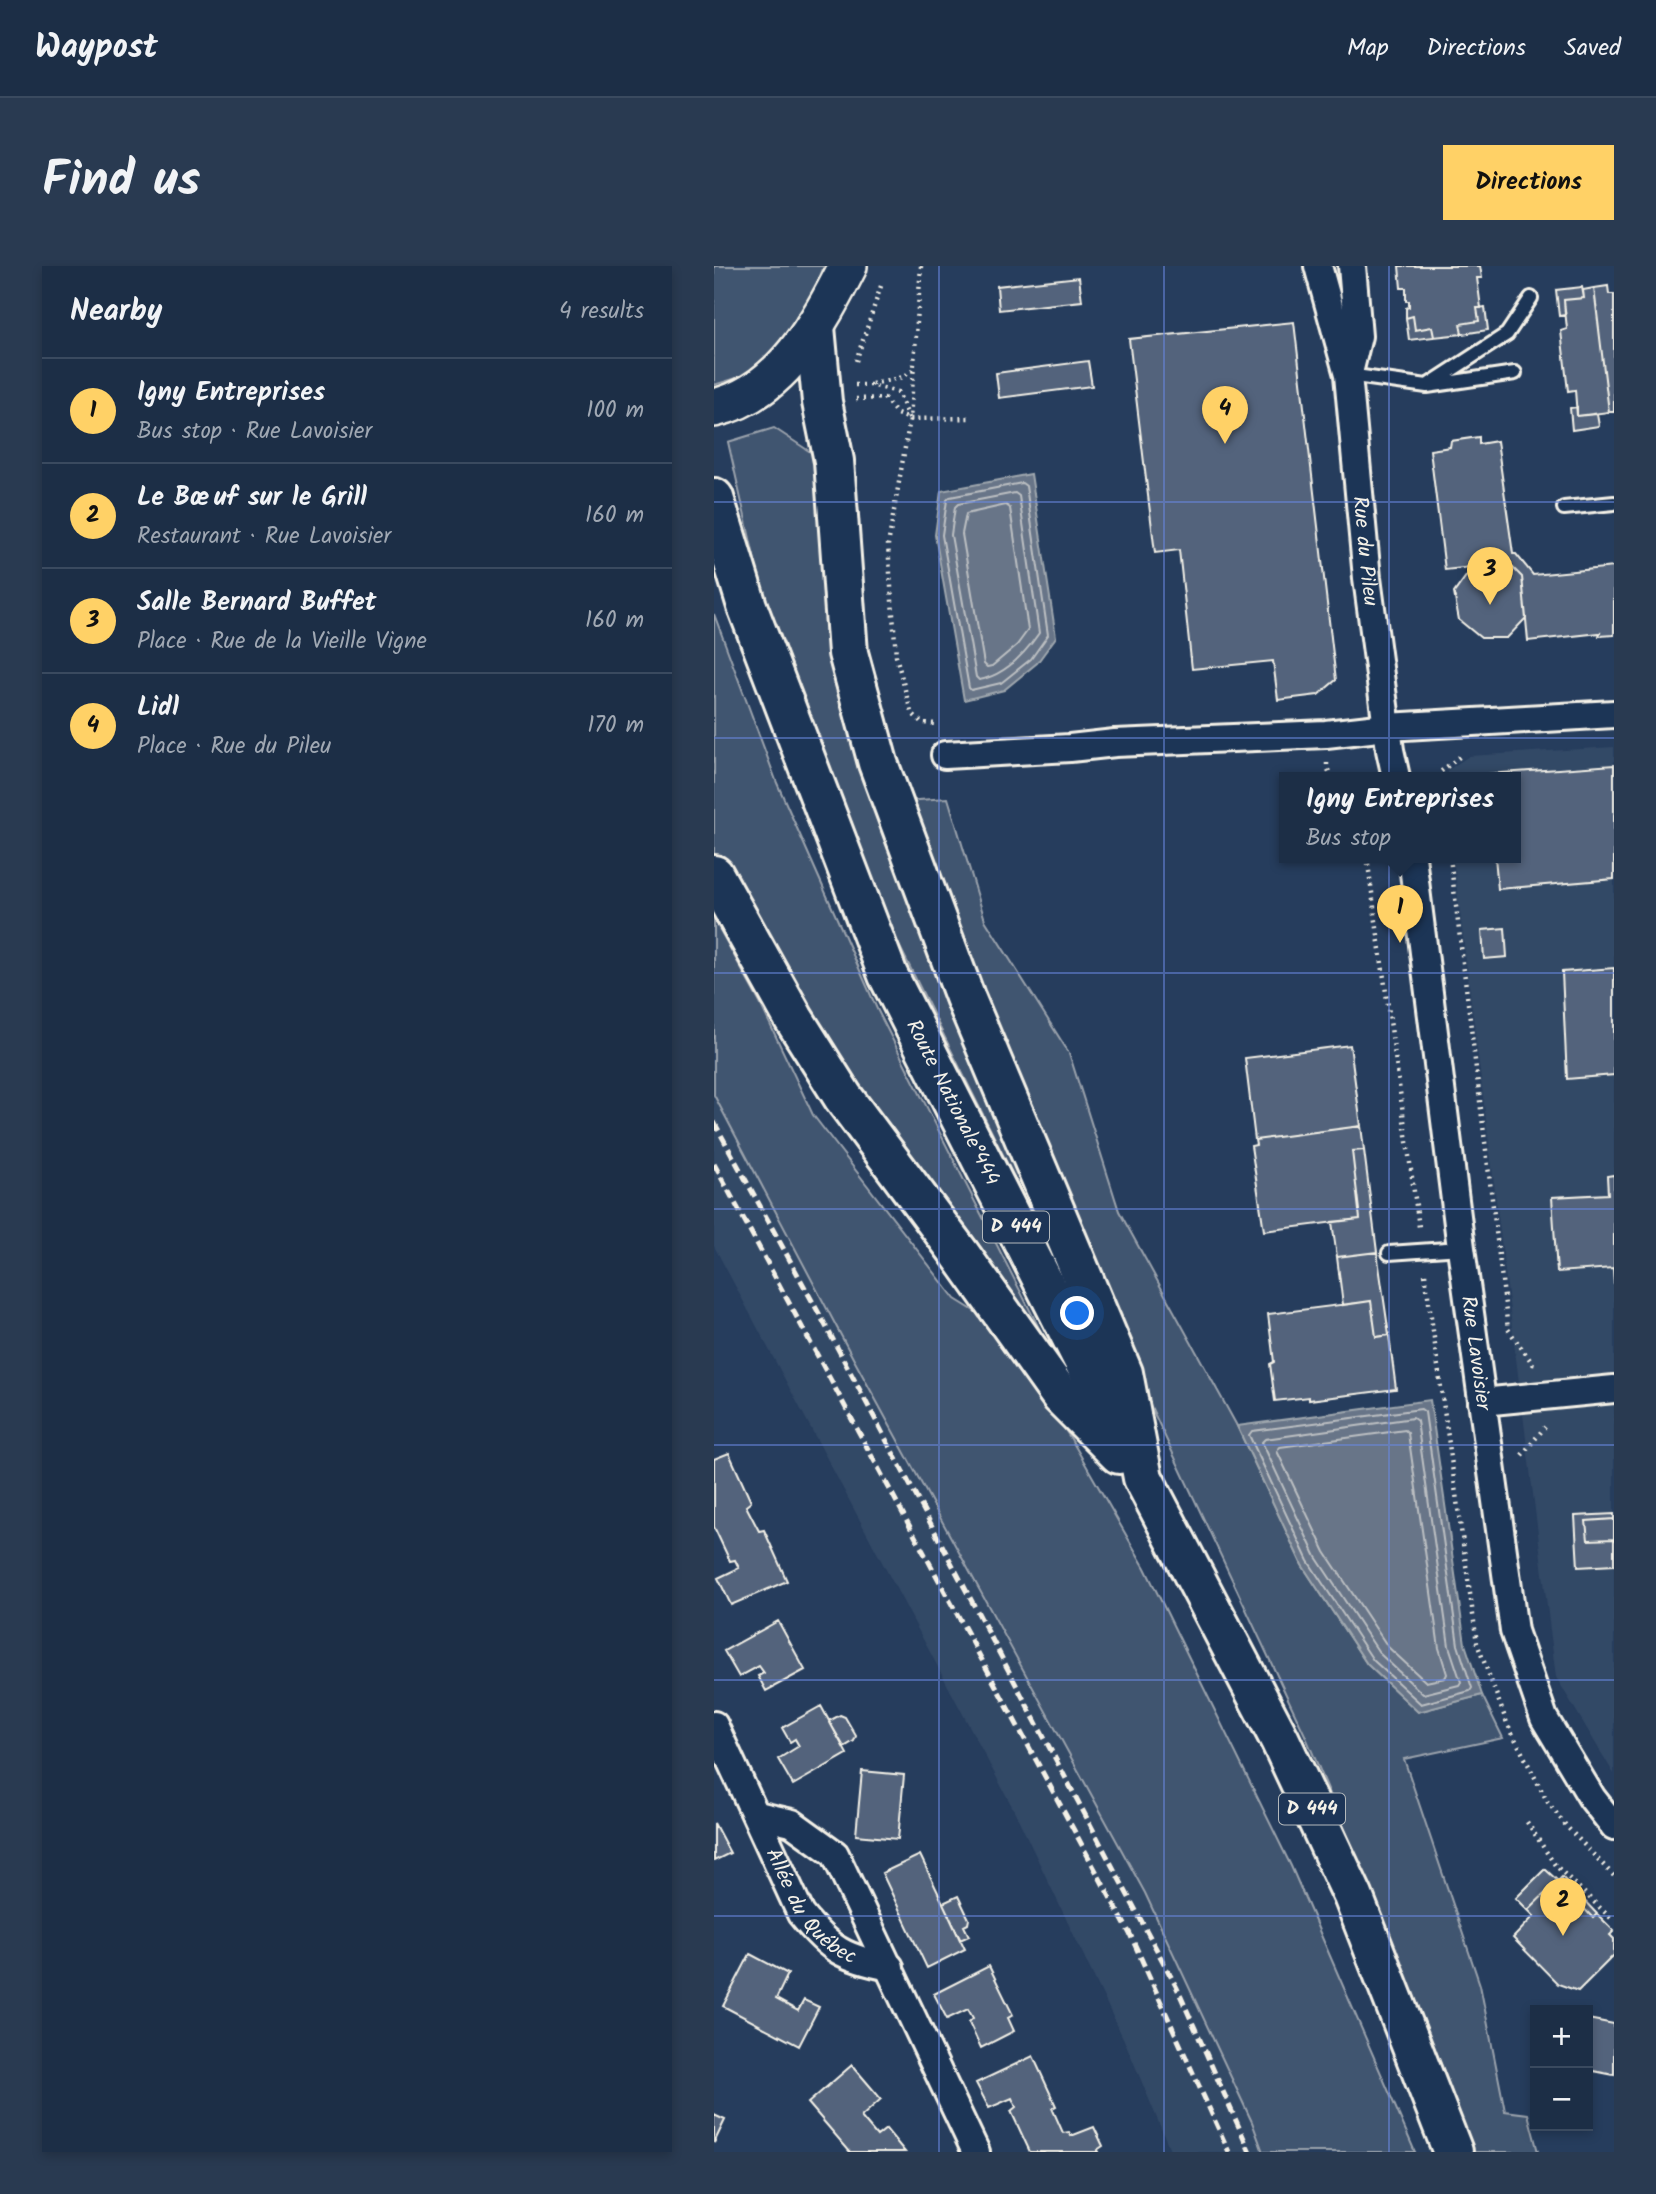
<!DOCTYPE html>
<html lang="en">
<head>
<meta charset="utf-8">
<style>
  :root { --surface:#1c2e46; --page:#293a51; --text:#f1f3f6; --muted:#a0a8b3; --line:#3a4a5f; --accent:#ffd166 }
  body { margin:0; font-family:Kalam,sans-serif; background:var(--page); color:var(--text) }
  .controls { position:absolute; right:21px; bottom:21px; display:grid; overflow:hidden; border-radius:0px; box-shadow:0 4px 10px #0003 }
  .controls button { width:63px; height:63px; display:grid; place-items:center; padding:0; border:0; border-bottom:2px solid var(--line); background:var(--surface); color:var(--text); font:35px sans-serif }
  .you { position:absolute; left:364px; top:1048px; width:24px; height:24px; margin:-18px; border:5px solid #fff; border-radius:50%; background:#1a73e8; box-shadow:0 0 0 10px #1a73e833 }
  .badge { display:grid; place-items:center; width:46px; height:46px; border-radius:50%; background:var(--accent); color:#111; font-size:23px; font-weight:700 }
  .pin { position:absolute; translate:-50% -58px; filter:drop-shadow(0 2px 4px #0008) }
  .pin::after { content:''; position:absolute; top:37px; width:24px; height:21px; background:inherit; clip-path:polygon(0 0,100% 0,50% 100%) }
  .popup { position:absolute; left:565px; top:506px; width:242px; height:91px; box-sizing:border-box; display:grid; place-content:center; border-radius:0px; background:var(--surface); filter:drop-shadow(0 2px 5px #0005); font-size:23px; white-space:nowrap; color:var(--muted) }
  .popup b { font-size:26px; color:var(--text) }
  .popup::after { content:''; position:absolute; left:50%; top:100%; margin-left:-14px; border:14px solid transparent; border-top-color:var(--surface) }
  .list { margin:0; padding:0; list-style:none }
  h2 { display:flex; justify-content:space-between; align-items:center; height:91px; margin:0; padding:0 28px; font-size:30px }
  h2 small { font-size:23px; font-weight:400; color:var(--muted) }
  .list li { display:grid; grid-template-columns:46px 1fr auto; gap:21px; align-items:center; box-sizing:border-box; height:105px; padding:0 28px; border-top:2px solid var(--line) }
  .list b { display:block; font-size:26px; white-space:nowrap }
  .list p { margin:0; font-size:23px; white-space:nowrap; color:var(--muted) }
  .list em { font-size:23px; font-style:normal; color:var(--muted) }
  .map { position:relative; flex:none; width:900px; height:1886px; overflow:hidden; border-radius:0px }
  header { display:flex; align-items:center; gap:42px; box-sizing:border-box; height:98px; padding:0 35px; background:var(--surface); border-bottom:2px solid var(--line) }
  header strong { font-size:33px }
  nav { display:flex; gap:38px; margin-inline-start:auto; font-size:24px }
  .intro { display:flex; align-items:center; justify-content:space-between; box-sizing:border-box; height:168px; padding:0 42px }
  h1 { margin:0; font-size:49px }
  .button { padding:18px 32px; border-radius:0px; background:var(--accent); color:#111; font-size:24px; font-weight:700 }
  main { display:flex; gap:42px; padding:0 42px }
  aside { flex:1; background:var(--surface); border-radius:0px; box-shadow:0 4px 10px #0003 }
  .map>svg:first-child { display:block }
  .built { fill:#334966 }
  .green { fill:#40546f; stroke:#9aa2ac; stroke-width:2 }
  .water { fill:#677588; stroke:#9fa7ae; stroke-width:2 }
  .lines { fill:none; stroke-linecap:round; stroke-linejoin:round }
  .shore { stroke:#bcbfc2; stroke-width:2 }
  .building { fill:#52647b; stroke:#f4f1e8; stroke-width:2 }
  .lane-casing { stroke:#f4f1e8; stroke-width:18 }
  .street-casing { stroke:#f4f1e8; stroke-width:32 }
  .secondary-casing { stroke:#f4f1e8; stroke-width:42 }
  .primary-casing { stroke:#f4f1e8; stroke-width:44 }
  .path { stroke:#f4f1e8; stroke-width:4.5; stroke-dasharray:2 5; stroke-linecap:butt }
  .lane { stroke:#1d3557; stroke-width:12 }
  .street { stroke:#1d3557; stroke-width:26 }
  .secondary { stroke:#1d3557; stroke-width:37 }
  .primary { stroke:#1d3557; stroke-width:38 }
  .rail { stroke:#f4f1e8; stroke-width:5; stroke-dasharray:10 5; stroke-linecap:butt }
  .grid { fill:none; stroke:#6887de; stroke-width:2; stroke-opacity:0.55 }
  .labels { text-anchor:middle; dominant-baseline:central; stroke-width:6; stroke-linejoin:round; paint-order:stroke }
  .shield { fill:#1d3557; stroke:#b4b9bc; stroke-width:2 }
  .shield-label { font-size:19px; font-weight:bold; fill:#f4f1e8 }
  .street-label { font-size:21px; fill:#f4f1e8; stroke:#1d3557 }
</style>
</head>
<body>
<header>
<strong>Waypost</strong>
<nav><a>Map</a><a>Directions</a><a>Saved</a></nav>
</header>
<div class="intro"><h1>Find us</h1><a class="button">Directions</a></div>
<main>
<aside>
<h2>Nearby<small>4 results</small></h2>
<ul class="list">
<li><span class="badge">1</span><div><b>Igny Entreprises</b><p>Bus stop · Rue Lavoisier</p></div><em>100 m</em></li>
<li><span class="badge">2</span><div><b>Le Bœuf sur le Grill</b><p>Restaurant · Rue Lavoisier</p></div><em>160 m</em></li>
<li><span class="badge">3</span><div><b>Salle Bernard Buffet</b><p>Place · Rue de la Vieille Vigne</p></div><em>160 m</em></li>
<li><span class="badge">4</span><div><b>Lidl</b><p>Place · Rue du Pileu</p></div><em>170 m</em></li>
</ul>
</aside>
<div class="map">
<svg width="900" height="1886" viewBox="0 0 900 1886">
  <rect width="100%" height="100%" fill="#263d5d"/>
  <filter id="ink" filterUnits="userSpaceOnUse"><feTurbulence type="fractalNoise" baseFrequency=".0143" numOctaves="2"/><feDisplacementMap in="SourceGraphic" scale="14" xChannelSelector="R" yChannelSelector="G"/><feConvolveMatrix kernelMatrix="1 2 1 2 8 2 1 2 1" color-interpolation-filters="sRGB"/></filter>
  <g filter="url(#ink)">
    <path class="built" d="M 900,481 L 900,1508 L 842,1411 L 739,591 L 802,591 L 802,511 L 734,511 L 734,504 L 755,490 Z
      M 0,796 L 575,1886 L 457,1886 L 412,1778 L 300,1544 L 0,980 Z"/>
    <path class="green" d="M 0,0 L 110,0 L 100,26 L 58,90 L 26,111 L 0,119 Z
      M 60,162 L 101,189 L 110,315 L 324,935 L 314,939 L 182,673 L 62,387 L 14,176 Z
      M 0,348 L 63,517 L 163,743 L 354,1119 L 148,841 L 0,591 Z
      M 234,532 L 271,654 L 355,787 L 405,945 L 523,1160 L 588,1299 L 653,1398 L 704,1446 L 768,1429 L 789,1472 L 690,1493 L 766,1719 L 791,1845 L 814,1848 L 824,1886 L 759,1886 L 733,1813 L 669,1653 L 591,1469 L 393,1047 L 190,535 Z
      M 0,653 L 46,737 L 99,849 L 241,1033 L 273,1053 L 298,1082 L 357,1173 L 431,1302 L 577,1600 L 701,1886 L 549,1886 L 538,1856 L 431,1627 L 139,1092 L 0,829 Z"/>
    <path class="water" d="M 317,208 L 342,371 L 323,397 L 290,424 L 250,434 L 221,269 L 227,225 Z
      M 716,1134 L 751,1378 L 768,1429 L 704,1446 L 653,1398 L 588,1299 L 523,1160 Z"/>
    <g class="lines">
      <path class="shore" d="M 308,217 L 312,220 L 334,369 L 317,393 L 287,417 L 257,424 L 255,422 L 228,269 L 233,234 L 236,231 Z
        M 301,227 L 305,230 L 325,367 C 310,389 291,409 265,414 L 262,411 L 237,269 L 241,241 L 244,238 Z
        M 292,239 L 296,242 L 314,364 L 303,379 L 278,400 L 273,401 L 270,398 L 248,268 L 252,248 Z
        M 707,1143 L 711,1146 L 744,1379 L 758,1422 L 756,1425 L 707,1438 L 659,1394 L 594,1295 L 535,1169 L 538,1165 Z
        M 699,1152 L 703,1155 L 735,1380 L 747,1416 L 745,1419 L 709,1428 L 666,1388 L 602,1291 L 548,1176 L 551,1173 Z
        M 691,1164 L 694,1167 L 725,1382 L 733,1408 L 731,1412 L 712,1416 L 674,1381 L 611,1286 L 563,1185 L 566,1181 Z"/>
    </g>
    <path class="building" d="M 685,0 L 766,0 L 768,12 L 763,12 L 767,42 L 763,42 L 765,55 L 746,58 L 748,68 L 720,71 L 718,61 L 701,64 L 699,50 L 692,52 L 692,42 L 695,41 L 695,35 L 692,35 L 692,22 L 687,22 Z
      M 365,11 L 368,35 L 285,44 L 283,20 Z
      M 894,20 L 895,28 L 900,28 L 900,146 L 895,146 L 880,22 Z
      M 868,21 L 870,32 L 850,34 L 851,49 L 845,50 L 842,24 Z
      M 880,22 L 895,146 L 863,150 L 861,124 L 854,125 L 847,65 L 853,63 L 850,34 L 870,32 L 869,24 Z
      M 771,41 L 774,64 L 748,68 L 746,58 L 765,55 L 763,42 Z
      M 699,50 L 701,64 L 718,61 L 720,71 L 695,74 L 692,52 Z
      M 580,56 L 622,414 L 604,429 L 564,434 L 559,395 L 478,403 L 465,284 L 441,287 L 415,73 Z
      M 374,95 L 378,120 L 285,132 L 282,107 Z
      M 863,141 L 863,150 L 883,148 L 885,160 L 858,164 L 856,142 Z
      M 765,171 L 765,178 L 783,175 L 799,288 L 802,288 L 819,309 L 900,301 L 900,369 L 885,370 L 886,367 L 814,375 L 808,311 L 794,297 L 731,304 L 716,184 L 736,181 L 737,175 Z
      M 794,297 L 808,311 L 812,352 L 793,372 L 767,372 L 745,354 L 740,327 L 758,302 Z
      M 900,499 L 900,613 L 784,623 L 781,591 L 802,591 L 802,511 L 774,511 L 774,508 Z
      M 791,662 L 793,691 L 770,693 L 768,664 Z
      M 900,702 L 900,809 L 853,813 L 848,706 Z
      M 636,779 L 647,860 L 541,874 L 531,792 Z
      M 647,860 L 650,884 L 638,885 L 646,953 L 550,965 L 537,880 L 542,879 L 541,874 Z
      M 650,884 L 663,986 L 623,991 L 618,956 L 646,953 L 638,885 Z
      M 900,909 L 900,1018 L 899,1002 L 843,1006 L 838,931 L 894,928 L 893,910 Z
      M 663,986 L 675,1069 L 662,1071 L 657,1035 L 629,1039 L 623,991 Z
      M 657,1035 L 662,1071 L 675,1069 L 682,1123 L 595,1134 L 595,1131 L 561,1135 L 556,1098 L 560,1096 L 554,1048 Z
      M 15,1187 L 37,1236 L 32,1240 L 45,1265 L 50,1264 L 73,1315 L 17,1339 L 4,1312 L 25,1302 L 21,1294 L 16,1295 L 0,1261 L 0,1193 Z
      M 900,1248 L 900,1253 L 872,1255 L 874,1274 L 900,1273 L 900,1299 L 864,1301 L 861,1250 Z
      M 900,1253 L 900,1273 L 874,1274 L 872,1255 Z
      M 64,1355 L 91,1404 L 52,1425 L 44,1410 L 50,1407 L 45,1400 L 25,1411 L 10,1385 Z
      M 107,1440 L 133,1488 L 79,1519 L 64,1493 L 85,1480 L 81,1473 L 76,1476 L 68,1462 Z
      M 126,1449 L 131,1451 L 142,1470 L 140,1475 L 130,1481 L 115,1455 Z
      M 148,1505 L 190,1509 L 184,1573 L 142,1569 Z
      M 0,1557 L 16,1587 L 0,1595 Z
      M 206,1589 L 251,1683 L 213,1702 L 168,1607 Z
      M 831,1603 L 844,1615 L 814,1644 L 802,1632 Z
      M 848,1611 L 883,1648 L 879,1652 L 844,1615 Z
      M 844,1615 L 879,1652 L 883,1648 L 900,1665 L 896,1669 L 900,1673 L 900,1689 L 864,1725 L 844,1718 L 799,1672 L 820,1650 L 814,1644 Z
      M 244,1630 L 255,1653 L 254,1658 L 250,1660 L 255,1670 L 246,1674 L 229,1637 Z
      M 36,1688 L 74,1708 L 62,1733 L 84,1745 L 90,1734 L 105,1741 L 85,1780 L 9,1740 Z
      M 275,1700 L 299,1749 L 294,1752 L 300,1765 L 267,1782 L 255,1756 L 259,1752 L 254,1743 L 233,1753 L 220,1728 Z
      M 874,1753 L 900,1758 L 900,1809 L 874,1804 Z
      M 319,1790 L 342,1840 L 338,1842 L 349,1867 L 355,1866 L 357,1870 L 380,1861 L 389,1880 L 383,1884 L 384,1886 L 316,1886 L 297,1845 L 302,1841 L 298,1832 L 275,1842 L 262,1817 Z
      M 138,1799 L 167,1833 L 147,1851 L 163,1870 L 172,1863 L 191,1886 L 136,1886 L 94,1837 Z
      M 0,1849 L 11,1854 L 0,1877 Z"/>
    <g class="lines">
      <g class="lane-casing">
        <path id="lane" d="M 634,109 L 713,120 L 801,107
          M 716,118 L 793,68 L 817,32
          M 850,242 L 900,237
          M 675,987 L 747,982"/>
      </g>
      <g class="street-casing">
        <g id="street">
          <path id="s1" d="M 604,0 L 634,109 L 653,312 L 676,484 L 682,511"/>
          <path d="M 635,107 L 644,70 L 638,0"/>
          <path d="M 231,489 L 356,482 L 401,477 L 612,468 L 673,461 L 900,448"/>
          <path id="s2" d="M 698,591 L 747,982 L 800,1365 L 830,1452 L 878,1532 L 900,1560"/>
          <path d="M 768,1136 L 900,1123"/>
          <path id="s3" d="M 0,1459 L 87,1648 C 116,1684 130,1692 176,1701"/>
          <path d="M 43,1549 L 78,1557 L 121,1588 L 262,1886"/>
        </g>
      </g>
      <g class="secondary-casing">
        <path id="secondary" d="M 0,142 C 68,127 105,57 134,0"/>
      </g>
      <g class="primary-casing">
        <g id="primary">
          <path d="M 101,61 L 108,136 L 120,195 L 134,387 L 164,497 L 251,731 L 409,1107 L 429,1212 L 566,1474 L 639,1630 L 739,1886"/>
          <path id="s4" d="M 0,232 L 33,340 L 174,709 L 409,1173"/>
          <path d="M 0,609 L 80,753 L 129,831 L 246,988 L 347,1130 L 405,1188"/>
        </g>
      </g>
      <path class="path" d="M 207,0 L 196,153 L 174,279 L 182,390 L 197,446 L 208,457 L 223,458
        M 142,95 L 168,17
        M 158,118 L 189,111 L 199,104
        M 141,119 L 157,119 L 184,126 L 195,152
        M 142,133 L 170,132 L 183,148 L 196,153 L 257,152
        M 613,497 L 613,502 L 618,511
        M 726,511 L 725,507 L 749,488
        M 653,591 L 705,961
        M 736,591 L 794,1063 L 819,1098 L 823,1099
        M 711,1008 L 763,1377 L 793,1457 L 833,1535 L 853,1561 L 900,1610
        M 808,1189 L 831,1161
        M 813,1556 L 841,1599 L 900,1655"/>
      <use href="#lane" class="lane"/>
      <use href="#street" class="street"/>
      <use href="#secondary" class="secondary"/>
      <use href="#primary" class="primary"/>
      <path class="rail" d="M 0,856 L 107,1051 L 463,1722 L 536,1886
        M 0,898 L 416,1668 L 515,1886"/>
    </g>
  </g>
  <path class="grid" d="M 225,0 L 225,1886M 450,0 L 450,1886M 675,0 L 675,1886M 0,236 L 900,236M 0,472 L 900,472M 0,707 L 900,707M 0,943 L 900,943M 0,1179 L 900,1179M 0,1414 L 900,1414M 0,1650 L 900,1650"/>
  <g class="labels">
    <g class="shield">
      <rect x="269" y="945.5" width="66" height="31" rx="5"/>
      <rect x="565" y="1527.5" width="66" height="31" rx="5"/>
    </g>
    <g class="shield-label">
      <text x="302" y="961">D 444</text>
      <text x="598" y="1543">D 444</text>
    </g>
    <g class="street-label">
      <text stroke="none"><textPath href="#s1" startOffset="290">Rue du Pileu</textPath></text>
      <text stroke="none"><textPath href="#s4" startOffset="651">Route Nationale°444</textPath></text>
      <text stroke="none"><textPath href="#s2" startOffset="500">Rue Lavoisier</textPath></text>
      <text stroke="none"><textPath href="#s3" startOffset="208">Allée du Québec</textPath></text>
    </g>
  </g>
</svg>
<div class="controls">
<button>+</button>
<button>−</button>
</div>
<div class="you"></div>
<div class="pin badge" style="left:686px;top:677px">1</div>
<div class="popup"><b>Igny Entreprises</b>Bus stop</div>
<div class="pin badge" style="left:849px;top:1670px">2</div>
<div class="pin badge" style="left:776px;top:339px">3</div>
<div class="pin badge" style="left:511px;top:178px">4</div>
</div>
</main>
</body>
</html>
